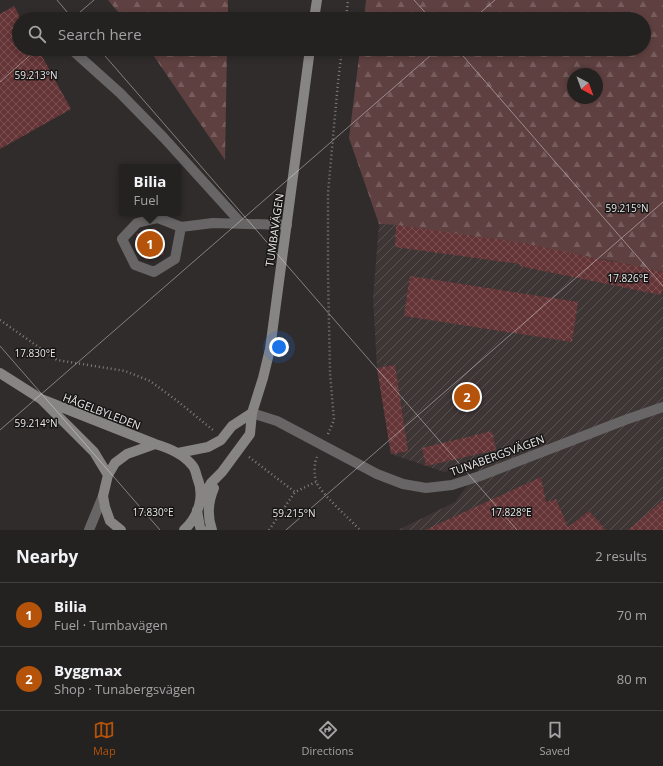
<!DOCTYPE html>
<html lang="en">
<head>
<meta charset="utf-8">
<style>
  :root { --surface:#242121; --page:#2c292a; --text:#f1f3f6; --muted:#a3a3a5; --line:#413e3f; --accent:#b45309 }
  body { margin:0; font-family:"Open Sans",sans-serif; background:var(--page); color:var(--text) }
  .compass { position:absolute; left:567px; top:68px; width:36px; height:36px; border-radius:50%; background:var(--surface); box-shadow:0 2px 6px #0003; rotate:139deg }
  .you { position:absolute; left:279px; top:347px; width:14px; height:14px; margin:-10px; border:3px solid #fff; border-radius:50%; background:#1a73e8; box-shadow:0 0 0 6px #1a73e833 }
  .badge { display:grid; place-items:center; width:26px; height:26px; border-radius:50%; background:var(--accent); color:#fff; font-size:13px; font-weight:700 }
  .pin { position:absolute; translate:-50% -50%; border:2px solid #fff; box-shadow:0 1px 4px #0006 }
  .popup { position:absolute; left:119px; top:164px; width:62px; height:52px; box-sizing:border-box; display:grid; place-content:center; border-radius:4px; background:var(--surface); filter:drop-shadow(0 1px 3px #0005); font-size:13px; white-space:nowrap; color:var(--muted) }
  .popup b { font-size:15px; color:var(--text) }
  .popup::after { content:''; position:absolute; left:50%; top:100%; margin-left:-8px; border:8px solid transparent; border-top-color:var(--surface) }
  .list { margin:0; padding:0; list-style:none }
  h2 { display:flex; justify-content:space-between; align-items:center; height:52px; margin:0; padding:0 16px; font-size:17px }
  h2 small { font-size:13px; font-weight:400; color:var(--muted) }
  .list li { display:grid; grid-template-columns:26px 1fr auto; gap:12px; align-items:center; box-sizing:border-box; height:64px; padding:0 16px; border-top:1px solid var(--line) }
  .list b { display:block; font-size:15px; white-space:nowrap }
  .list p { margin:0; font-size:13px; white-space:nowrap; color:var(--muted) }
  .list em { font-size:13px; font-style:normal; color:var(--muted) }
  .icon { flex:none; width:22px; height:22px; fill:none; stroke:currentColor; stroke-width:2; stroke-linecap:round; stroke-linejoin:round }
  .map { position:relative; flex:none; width:663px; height:530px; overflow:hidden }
  .search { position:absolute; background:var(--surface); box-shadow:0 2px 6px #0003; left:12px; right:12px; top:12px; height:44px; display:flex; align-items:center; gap:10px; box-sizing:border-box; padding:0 14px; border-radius:22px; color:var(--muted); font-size:15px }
  .sheet { height:180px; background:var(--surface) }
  nav { display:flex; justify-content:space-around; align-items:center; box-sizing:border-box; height:56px; border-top:1px solid var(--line); background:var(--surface); font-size:11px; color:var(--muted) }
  nav a { display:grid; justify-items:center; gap:2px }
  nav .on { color:var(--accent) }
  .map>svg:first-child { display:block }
  .industrial { fill:url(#industrial-furrows) }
  .forest { fill:url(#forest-firs); fill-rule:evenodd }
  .building { fill:url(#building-cross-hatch) }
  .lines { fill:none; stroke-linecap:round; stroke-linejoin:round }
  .path { stroke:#817e7e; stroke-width:2.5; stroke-dasharray:1 3; stroke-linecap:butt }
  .lane { stroke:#676565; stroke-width:10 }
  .street { stroke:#676565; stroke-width:10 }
  .secondary { stroke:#878484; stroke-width:10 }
  .ticks { fill:none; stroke:#eae8e8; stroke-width:1; stroke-opacity:0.45 }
  .labels { text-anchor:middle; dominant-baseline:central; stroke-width:3; stroke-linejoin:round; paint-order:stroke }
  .street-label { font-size:11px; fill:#eae8e8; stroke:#171515 }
  .ticks-label { font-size:10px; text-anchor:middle; fill:#eae8e8; stroke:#171515; stroke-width:3; stroke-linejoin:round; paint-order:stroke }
</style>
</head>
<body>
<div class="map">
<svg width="663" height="530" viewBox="0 0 663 530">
  <defs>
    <pattern id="industrial-furrows" width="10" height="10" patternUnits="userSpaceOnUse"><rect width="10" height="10" fill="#3e3535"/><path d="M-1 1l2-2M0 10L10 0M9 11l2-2" fill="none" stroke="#5a5252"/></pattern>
    <pattern id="forest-firs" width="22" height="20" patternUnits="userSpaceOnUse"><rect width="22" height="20" fill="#5f4040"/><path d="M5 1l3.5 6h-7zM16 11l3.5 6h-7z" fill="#765c5c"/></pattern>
    <pattern id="building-cross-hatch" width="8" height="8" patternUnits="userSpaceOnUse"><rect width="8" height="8" fill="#643436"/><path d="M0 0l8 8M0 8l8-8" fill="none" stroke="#7a5153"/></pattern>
  </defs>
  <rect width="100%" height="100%" fill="#302c2c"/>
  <path class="industrial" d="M 379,224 L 396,225 L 614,261 L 663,272 L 663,530 L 398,530 L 455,502 L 483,464 L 444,472 L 391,454 L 377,368 L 373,299 Z"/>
  <path class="forest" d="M 108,0 L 228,0 L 228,19 L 124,19 Z
    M 366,0 L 663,0 L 663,272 L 614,261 L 396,225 L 379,224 L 349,138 L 360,49 L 644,49 L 644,19 L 364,19 ZM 573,74 L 597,74 L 597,98 L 573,98 Z
    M 149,49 L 227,49 L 225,160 Z"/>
  <path class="building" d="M 14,6 L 19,15 L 19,49 L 38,49 L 71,109 L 0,149 L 0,14 Z
    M 396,225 L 524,243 L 613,262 L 614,261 L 663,272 L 663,287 L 661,295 L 519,266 L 520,264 L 395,247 Z
    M 155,228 L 164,254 L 145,260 L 136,234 Z
    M 410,276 L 578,302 L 572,342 L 404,316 Z
    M 395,365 L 408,451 L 391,454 L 377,368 Z
    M 492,431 L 496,450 L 426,466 L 422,448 Z
    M 541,477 L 546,502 L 556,499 L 568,527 L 589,511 L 606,530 L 425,530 Z
    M 663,500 L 663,530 L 628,530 Z"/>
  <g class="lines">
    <path class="path" d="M 346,19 L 348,0
      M 0,320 L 57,360 L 125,371 L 150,381 L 176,400 L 213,430
      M 328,434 L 334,420 L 330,373 L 328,275 L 328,193 L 338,82 L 342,49
      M 249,457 L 295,492 L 316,482
      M 317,457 C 314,463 314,474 316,481 C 319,492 351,520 360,530
      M 269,530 L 295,492"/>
    <path class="lane" d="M 71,49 L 120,93 L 164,138 L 241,223
      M 181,227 L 158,218 L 137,223 L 122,239 L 135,265 L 154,272 L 175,259 L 181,227 L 213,223 L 287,225"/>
    <path class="street" d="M 252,413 L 277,421 L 377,474 L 403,484 L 426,488 L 452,485 L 480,476 L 625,420 L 663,407
      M 89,530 L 103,496"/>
    <path class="secondary" d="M 314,19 L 317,0
      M 0,373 L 41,399 L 94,452 L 108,475
      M 41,399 L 155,444 C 169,448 183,454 192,465 C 195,468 196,473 197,477 C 205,496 199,516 184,530
      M 178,453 L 208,447 L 221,440 L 232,426 L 252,413
      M 201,500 L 211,483 L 222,472 L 250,434 L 252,413 L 263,378 L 270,349 L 310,49
      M 197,510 L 200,527 L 202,530
      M 121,530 L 110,521 L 105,507 L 103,496 L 108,475 L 115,463 L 127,454 L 155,444
      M 212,530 C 207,516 208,502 214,488"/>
  </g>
  <path class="ticks" d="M 57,0 L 73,19M 414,0 L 431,19M 72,19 L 94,0M 473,19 L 495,0M 99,49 L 517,530M 457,49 L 663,286M 0,82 L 37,49M 0,346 L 160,530M 0,430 L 438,49M 286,530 L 663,202"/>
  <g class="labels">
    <g class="street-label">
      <text transform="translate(274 230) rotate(-82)">TUMBAVÄGEN</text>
      <text transform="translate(102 411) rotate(21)">HÅGELBYLEDEN</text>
      <text transform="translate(497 455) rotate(-20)">TUNABERGSVÄGEN</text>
    </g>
  </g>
  <g class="ticks-label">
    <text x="36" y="79">59.213°N</text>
    <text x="627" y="212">59.215°N</text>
    <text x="628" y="282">17.826°E</text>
    <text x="35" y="357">17.830°E</text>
    <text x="36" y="427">59.214°N</text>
    <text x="153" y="516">17.830°E</text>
    <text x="511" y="516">17.828°E</text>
    <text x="294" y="517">59.215°N</text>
  </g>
</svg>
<svg class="compass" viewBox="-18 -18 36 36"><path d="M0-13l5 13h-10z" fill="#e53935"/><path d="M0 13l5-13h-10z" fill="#a3a3a5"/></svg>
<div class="you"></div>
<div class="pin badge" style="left:150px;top:244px">1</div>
<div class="popup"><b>Bilia</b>Fuel</div>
<div class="pin badge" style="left:467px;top:397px">2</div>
<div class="search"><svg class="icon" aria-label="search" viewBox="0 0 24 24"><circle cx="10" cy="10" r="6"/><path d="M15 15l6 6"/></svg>Search here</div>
</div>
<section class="sheet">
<h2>Nearby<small>2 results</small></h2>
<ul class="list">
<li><span class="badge">1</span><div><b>Bilia</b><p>Fuel · Tumbavägen</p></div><em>70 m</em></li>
<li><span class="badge">2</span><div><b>Byggmax</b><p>Shop · Tunabergsvägen</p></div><em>80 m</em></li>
</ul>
</section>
<nav>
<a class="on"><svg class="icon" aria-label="map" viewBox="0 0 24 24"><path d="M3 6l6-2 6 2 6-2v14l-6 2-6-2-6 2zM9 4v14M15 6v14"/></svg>Map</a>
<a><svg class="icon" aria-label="directions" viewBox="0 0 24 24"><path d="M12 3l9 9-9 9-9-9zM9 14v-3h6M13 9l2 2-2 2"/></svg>Directions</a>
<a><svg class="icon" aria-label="saved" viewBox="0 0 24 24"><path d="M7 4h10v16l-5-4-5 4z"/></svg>Saved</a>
</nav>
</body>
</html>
